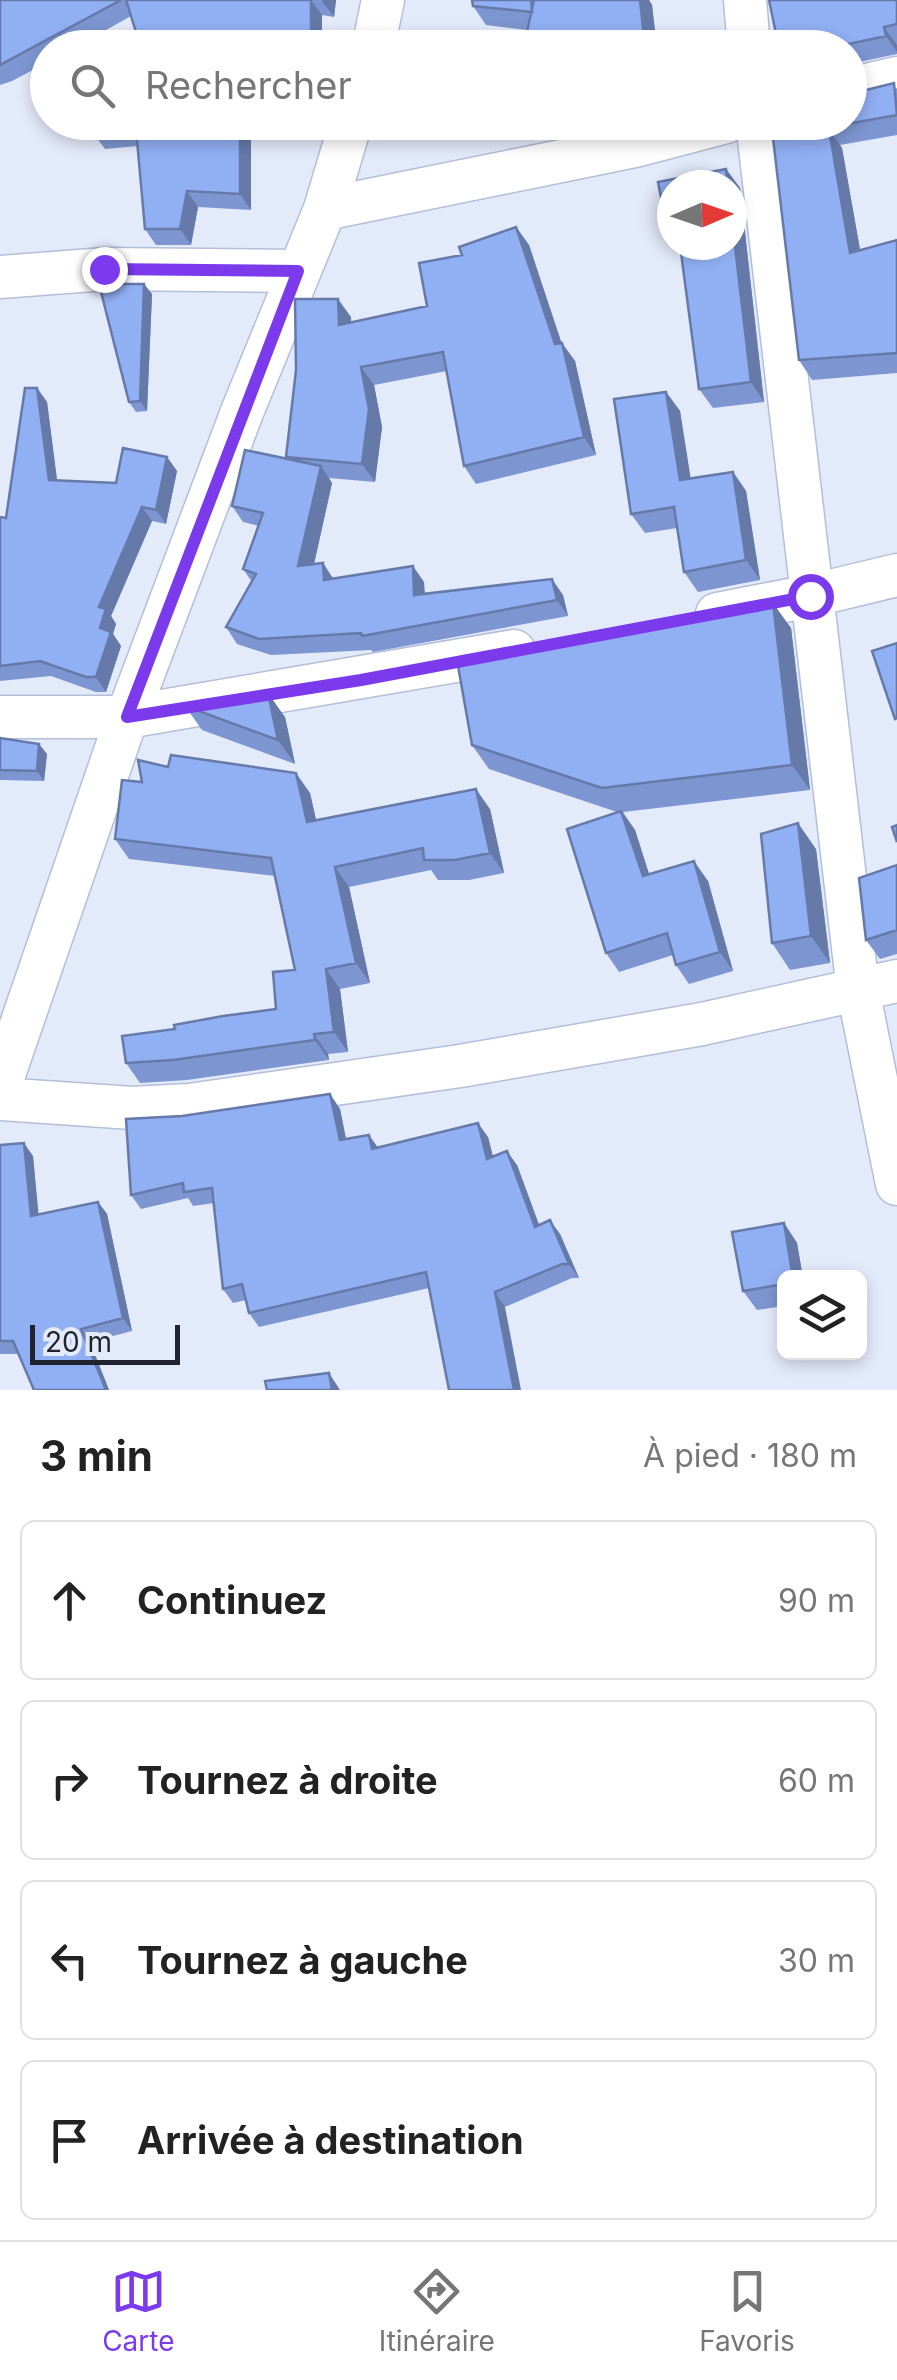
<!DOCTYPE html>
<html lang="fr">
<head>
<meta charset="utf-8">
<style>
  :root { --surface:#fff; --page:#f6f6f6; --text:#222; --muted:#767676; --line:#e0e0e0; --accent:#7c3aed }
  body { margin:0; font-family:Inter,sans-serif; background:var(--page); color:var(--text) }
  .controls { position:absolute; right:30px; bottom:30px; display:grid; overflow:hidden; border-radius:15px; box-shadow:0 5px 15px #0003 }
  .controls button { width:90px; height:90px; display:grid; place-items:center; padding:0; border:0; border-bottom:2px solid var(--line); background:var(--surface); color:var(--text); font:50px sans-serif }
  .compass { position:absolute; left:657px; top:170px; width:90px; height:90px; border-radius:50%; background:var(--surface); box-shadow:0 5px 15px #0003; rotate:88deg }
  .scale { position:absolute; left:30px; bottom:25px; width:150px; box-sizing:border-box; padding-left:10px; border:5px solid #1f232d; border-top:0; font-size:28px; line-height:35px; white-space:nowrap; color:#1f232d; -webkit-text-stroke:8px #e3eafa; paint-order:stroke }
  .stop { position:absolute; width:30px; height:30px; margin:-22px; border:8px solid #7c3aed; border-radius:50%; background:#fff }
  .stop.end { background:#7c3aed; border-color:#fff; box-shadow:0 2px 10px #0008 }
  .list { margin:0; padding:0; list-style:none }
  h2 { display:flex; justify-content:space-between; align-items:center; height:130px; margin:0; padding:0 40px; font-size:42px }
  h2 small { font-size:32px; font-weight:400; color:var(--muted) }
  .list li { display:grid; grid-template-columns:65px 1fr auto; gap:30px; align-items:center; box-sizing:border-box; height:160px; margin:0 20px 20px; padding:0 20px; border:2px solid var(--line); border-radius:15px }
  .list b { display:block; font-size:38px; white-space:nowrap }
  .list em { font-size:32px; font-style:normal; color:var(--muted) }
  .icon { flex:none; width:55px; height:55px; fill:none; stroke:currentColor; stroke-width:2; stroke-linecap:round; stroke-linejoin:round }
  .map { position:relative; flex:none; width:897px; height:1390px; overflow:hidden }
  .search { position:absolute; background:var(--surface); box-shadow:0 5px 15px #0003; left:30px; right:30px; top:30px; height:110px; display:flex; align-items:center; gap:25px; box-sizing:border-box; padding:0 35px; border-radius:55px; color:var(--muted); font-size:38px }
  .sheet { height:850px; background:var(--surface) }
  nav { display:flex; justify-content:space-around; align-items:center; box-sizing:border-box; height:140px; border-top:2px solid var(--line); background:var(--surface); font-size:28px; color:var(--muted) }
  nav a { display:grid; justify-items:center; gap:5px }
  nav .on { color:var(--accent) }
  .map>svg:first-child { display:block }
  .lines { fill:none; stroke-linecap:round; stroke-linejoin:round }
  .street-casing { stroke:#b3bfd8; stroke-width:45 }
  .street { stroke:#fff; stroke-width:42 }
  .wall { fill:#7d96d1 }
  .shaded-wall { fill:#667aaa }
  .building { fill:#91aff3; stroke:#667aaa; stroke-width:2.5 }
  .route { stroke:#7c3aed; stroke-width:12 }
</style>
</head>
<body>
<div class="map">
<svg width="897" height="1390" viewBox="0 0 897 1390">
  <rect width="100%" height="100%" fill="#e3eafa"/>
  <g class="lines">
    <g class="street-casing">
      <path id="street" d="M 745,0 L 749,48
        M 373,48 L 383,0
        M 850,89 L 897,78
        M 757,122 L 858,990 L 897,1184
        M 325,209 L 635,146 L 726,122
        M 0,277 L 105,269 L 298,271
        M 717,614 L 810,596 L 897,575
        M 0,717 L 127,717 L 514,651
        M 0,1086 L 127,717 L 242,412 L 325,209 L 351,122
        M 0,1099 L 132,1108 L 189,1105 L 460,1066 L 702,1024 L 897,981"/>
    </g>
    <use href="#street" class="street"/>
  </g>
  <path class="wall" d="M 0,0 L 336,0 L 334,17 L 322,15 L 322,48 L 141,48 L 131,16 L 74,48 L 48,48 L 48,62 L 12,81 L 0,85 Z
    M 472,0 L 649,0 L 652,5 L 657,48 L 525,48 L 524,45 L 527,30 L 486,25 L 473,6 Z
    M 897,0 L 897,54 L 850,64 L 850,48 L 779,48 Z
    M 897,88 L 897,135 L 840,145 L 842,148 L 860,250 L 897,240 L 897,373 L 812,380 L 799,360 L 803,133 L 802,132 Z
    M 88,122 L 274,122 L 275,134 L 251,137 L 251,210 L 198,207 L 191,245 L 156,245 L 145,229 L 138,146 L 105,149 L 93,133 Z
    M 726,169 L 740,188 L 764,402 L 713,408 L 699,389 L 681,248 L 679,245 L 732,245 L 732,185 L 672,185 L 672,235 L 667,228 L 658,182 Z
    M 516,227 L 529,245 L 561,343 L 575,361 L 596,455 L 476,484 L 464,466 L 447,371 L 374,385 L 382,427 L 375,482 L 329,478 L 332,483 L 314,564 L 323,563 L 333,579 L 424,582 L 425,594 L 563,595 L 568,616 L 373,652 L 371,650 L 271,655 L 237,644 L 226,627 L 252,582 L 243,569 L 259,526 L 243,522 L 232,506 L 288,459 L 286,457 L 351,317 L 351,323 L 427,306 L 462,255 Z
    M 144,284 L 152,294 L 147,411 L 136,412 L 129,402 Z
    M 37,388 L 47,402 L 57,481 L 116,483 L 167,457 L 177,471 L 166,524 L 152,521 L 111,616 L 116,624 L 113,634 L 121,646 L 106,692 L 96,692 L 51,676 L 0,681 L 0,517 L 6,518 Z
    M 666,392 L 680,411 L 690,478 L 733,472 L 746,491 L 760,580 L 698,592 L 684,572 L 677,528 L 645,533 L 631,514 Z
    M 791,628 L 810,790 L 623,812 L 635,830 L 649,874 L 708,881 L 733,971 L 689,984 L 676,965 L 673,955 L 619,972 L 606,953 L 617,812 L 489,769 L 472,745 Z
    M 185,706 L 285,717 L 295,764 L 202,730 Z
    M 0,738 L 47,754 L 44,781 L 0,780 Z
    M 142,782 L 310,793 L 316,820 L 490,809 L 504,873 L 469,880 L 438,880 L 431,870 L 349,887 L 370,983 L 340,989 L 348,1052 L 328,1054 L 329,1060 L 187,1080 L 140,1083 L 126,1063 L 175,1029 L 276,1009 L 295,970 L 275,876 L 129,859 L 115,839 Z
    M 816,849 L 830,963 L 790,970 L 772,943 Z
    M 897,865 L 897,954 L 880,959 L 866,940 Z
    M 330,1094 L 340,1109 L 346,1139 L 378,1148 L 488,1137 L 493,1157 L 517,1165 L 539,1225 L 560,1234 L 579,1278 L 572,1278 L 505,1307 L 429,1288 L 259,1327 L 249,1313 L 246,1300 L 233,1303 L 223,1289 L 214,1203 L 193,1206 L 188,1198 L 141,1209 L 131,1195 L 182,1116 Z
    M 0,1145 L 33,1156 L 38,1215 L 98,1202 L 107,1214 L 132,1331 L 90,1342 L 109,1390 L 34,1390 L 18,1354 L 0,1354 Z
    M 784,1223 L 797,1243 L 803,1278 L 784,1278 L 784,1306 L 757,1310 L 743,1291 Z"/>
  <path class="shaded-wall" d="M 311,0 L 322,15 L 322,48 L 317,48 L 311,39 Z
    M 322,0 L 336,0 L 334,17 L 322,1 Z
    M 640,0 L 649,0 L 652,5 L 657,48 L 645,47 Z
    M 884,27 L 897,45 L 897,52 L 886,36 Z
    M 240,122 L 251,137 L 251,210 L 240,194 Z
    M 267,122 L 274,122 L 275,134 Z
    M 829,129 L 842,148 L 864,272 L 850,253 Z
    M 726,169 L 740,188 L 764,402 L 751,382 L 732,221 L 732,185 L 728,185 Z
    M 187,191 L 198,207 L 191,245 L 180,229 Z
    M 516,227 L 529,245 L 565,353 L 562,343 L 575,361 L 596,455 L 584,437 Z
    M 144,284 L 152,294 L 147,411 L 140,401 Z
    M 338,299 L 351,317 L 352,343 L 339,325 Z
    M 361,367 L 374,385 L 382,427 L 375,482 L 362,464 Z
    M 37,388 L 47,402 L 59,495 L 49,480 Z
    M 666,392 L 680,411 L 694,499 L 680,480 Z
    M 167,457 L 177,471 L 166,524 L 156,510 Z
    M 321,466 L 332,483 L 310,582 L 298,566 Z
    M 733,472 L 746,491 L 760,580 L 746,560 Z
    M 142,507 L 152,521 L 111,616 L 116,624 L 113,634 L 121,646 L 106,692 L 96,677 L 100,628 L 99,607 Z
    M 323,563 L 334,580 L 324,580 Z
    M 413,566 L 424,582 L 425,611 L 414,595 Z
    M 552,579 L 563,595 L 568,616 L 557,600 Z
    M 773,603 L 791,628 L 810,790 L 792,765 Z
    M 268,693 L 285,717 L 295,764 L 278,740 Z
    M 39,744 L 47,754 L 44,781 L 37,771 Z
    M 296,773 L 310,793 L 321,842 L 307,822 Z
    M 476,789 L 490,809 L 504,873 L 490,853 Z
    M 621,811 L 635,830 L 656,896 L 643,876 Z
    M 798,823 L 816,849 L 830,963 L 811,936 Z
    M 694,861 L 708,881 L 733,971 L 720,952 Z
    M 335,867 L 349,887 L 370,983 L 356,963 Z
    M 326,969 L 340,989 L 348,1052 L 334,1032 Z
    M 314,1034 L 328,1054 L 329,1060 L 315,1040 Z
    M 330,1094 L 340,1109 L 349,1154 L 340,1140 Z
    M 478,1123 L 488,1137 L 497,1173 L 487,1159 Z
    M 369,1135 L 379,1149 L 372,1149 Z
    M 24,1143 L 33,1156 L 40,1229 L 31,1216 Z
    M 507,1151 L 517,1165 L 545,1241 L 535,1227 Z
    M 98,1202 L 107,1214 L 132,1331 L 123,1318 Z
    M 550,1220 L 560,1234 L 579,1278 L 569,1264 Z
    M 784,1223 L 797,1243 L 803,1278 L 793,1278 Z
    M 495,1292 L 505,1307 L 521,1390 L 514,1390 Z
    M 81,1329 L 90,1342 L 109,1390 L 106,1390 Z
    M 329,1373 L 340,1390 L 332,1390 Z"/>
  <path class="building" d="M 0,0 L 121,0 L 0,65 Z
    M 126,0 L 311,0 L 311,39 L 255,38 L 256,48 L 141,48 Z
    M 472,0 L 531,0 L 532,12 L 473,6 Z
    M 534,0 L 640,0 L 645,47 L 541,48 L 524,45 Z
    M 769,0 L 897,0 L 897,24 L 884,27 L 886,36 L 830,48 L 779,48 Z
    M 894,83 L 897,115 L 802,132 L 801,122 L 850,122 L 850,94 Z
    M 88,122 L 240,122 L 240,194 L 187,191 L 180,229 L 145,229 L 136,129 L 93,133 Z
    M 829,129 L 850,253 L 897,240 L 897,353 L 799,360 L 773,138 Z
    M 726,169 L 728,185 L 672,185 L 672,228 L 667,228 L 658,182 Z
    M 732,221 L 751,382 L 699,389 L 680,245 L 732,245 Z
    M 516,227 L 555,344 L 562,343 L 584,437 L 464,466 L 443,352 L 361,367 L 369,409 L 362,464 L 286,457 L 296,370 L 295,299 L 338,299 L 339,325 L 427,306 L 419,263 L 462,255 L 459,247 Z
    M 99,284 L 144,284 L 140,401 L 129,402 Z
    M 25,388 L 37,388 L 49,480 L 116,483 L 123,448 L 167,457 L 156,510 L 142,507 L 99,607 L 106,609 L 100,628 L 111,632 L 96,677 L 86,677 L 40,661 L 0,666 L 0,517 L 6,518 Z
    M 666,392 L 680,480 L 733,472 L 746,560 L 684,572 L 674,507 L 631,514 L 614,399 Z
    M 245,450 L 321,466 L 298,566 L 323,563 L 324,580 L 413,566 L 414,595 L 552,579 L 557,600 L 362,636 L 361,633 L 259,639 L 226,627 L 256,574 L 243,569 L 263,513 L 232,506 Z
    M 773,603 L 792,765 L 602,788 L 472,745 L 457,660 Z
    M 897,643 L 897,718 L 895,719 L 872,651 Z
    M 268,693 L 278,740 L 185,706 Z
    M 0,738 L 39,744 L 37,771 L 0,770 Z
    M 171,755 L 296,773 L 307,822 L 476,789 L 490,853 L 455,860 L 424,860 L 423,848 L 335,867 L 356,963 L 326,969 L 334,1032 L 314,1034 L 315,1040 L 173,1060 L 126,1063 L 122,1036 L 175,1029 L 174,1025 L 223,1016 L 276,1009 L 273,972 L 295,970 L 271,858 L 115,839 L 122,780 L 142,782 L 138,760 L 168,767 Z
    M 621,811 L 643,876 L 694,861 L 720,952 L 676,965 L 667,933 L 606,953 L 567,829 Z
    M 798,823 L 811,936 L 772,943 L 761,834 Z
    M 897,825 L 897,842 L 892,827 Z
    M 897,865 L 897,930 L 866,940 L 859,878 Z
    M 330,1094 L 340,1140 L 369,1135 L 372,1149 L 478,1123 L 487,1159 L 507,1151 L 535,1227 L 550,1220 L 569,1264 L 562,1264 L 495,1292 L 514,1390 L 449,1390 L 426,1272 L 249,1313 L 242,1284 L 223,1289 L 212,1188 L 184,1192 L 183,1183 L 131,1195 L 126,1119 L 182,1116 Z
    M 24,1143 L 31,1216 L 98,1202 L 123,1318 L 81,1329 L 106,1390 L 34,1390 L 13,1341 L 0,1341 L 0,1145 Z
    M 784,1223 L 793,1278 L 784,1278 L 784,1284 L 743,1291 L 732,1232 Z
    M 329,1373 L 332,1390 L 267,1390 L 265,1381 Z"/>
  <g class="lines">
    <path class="route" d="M 104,269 L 298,271 L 127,717 L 361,680 L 810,596"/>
  </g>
</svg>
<div class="controls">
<button><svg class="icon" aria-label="layers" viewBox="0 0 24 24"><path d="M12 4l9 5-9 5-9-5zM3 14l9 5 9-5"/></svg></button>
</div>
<svg class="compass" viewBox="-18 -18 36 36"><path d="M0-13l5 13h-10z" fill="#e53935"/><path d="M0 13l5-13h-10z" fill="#767676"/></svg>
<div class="scale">20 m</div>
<div class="stop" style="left:810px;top:596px"></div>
<div class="stop end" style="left:104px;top:269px"></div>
<div class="search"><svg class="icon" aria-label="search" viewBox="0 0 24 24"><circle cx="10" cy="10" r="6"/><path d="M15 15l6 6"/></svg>Rechercher</div>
</div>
<section class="sheet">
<h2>3 min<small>À pied · 180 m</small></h2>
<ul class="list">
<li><svg class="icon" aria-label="ahead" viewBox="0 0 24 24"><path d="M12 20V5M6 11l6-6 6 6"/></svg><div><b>Continuez</b></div><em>90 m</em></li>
<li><svg class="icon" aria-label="right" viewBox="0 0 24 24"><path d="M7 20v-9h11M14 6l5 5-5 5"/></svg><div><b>Tournez à droite</b></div><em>60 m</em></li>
<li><svg class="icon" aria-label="left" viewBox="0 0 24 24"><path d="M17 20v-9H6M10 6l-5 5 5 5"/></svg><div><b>Tournez à gauche</b></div><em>30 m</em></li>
<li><svg class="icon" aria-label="arrive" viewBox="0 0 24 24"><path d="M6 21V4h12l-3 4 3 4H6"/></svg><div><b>Arrivée à destination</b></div></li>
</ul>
</section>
<nav>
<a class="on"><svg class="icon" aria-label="map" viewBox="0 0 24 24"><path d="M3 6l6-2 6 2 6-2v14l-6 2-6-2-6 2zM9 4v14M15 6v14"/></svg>Carte</a>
<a><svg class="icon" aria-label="directions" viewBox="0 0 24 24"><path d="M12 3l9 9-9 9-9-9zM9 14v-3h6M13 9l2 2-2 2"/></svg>Itinéraire</a>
<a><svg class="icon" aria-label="saved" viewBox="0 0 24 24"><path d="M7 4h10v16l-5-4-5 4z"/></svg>Favoris</a>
</nav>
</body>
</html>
